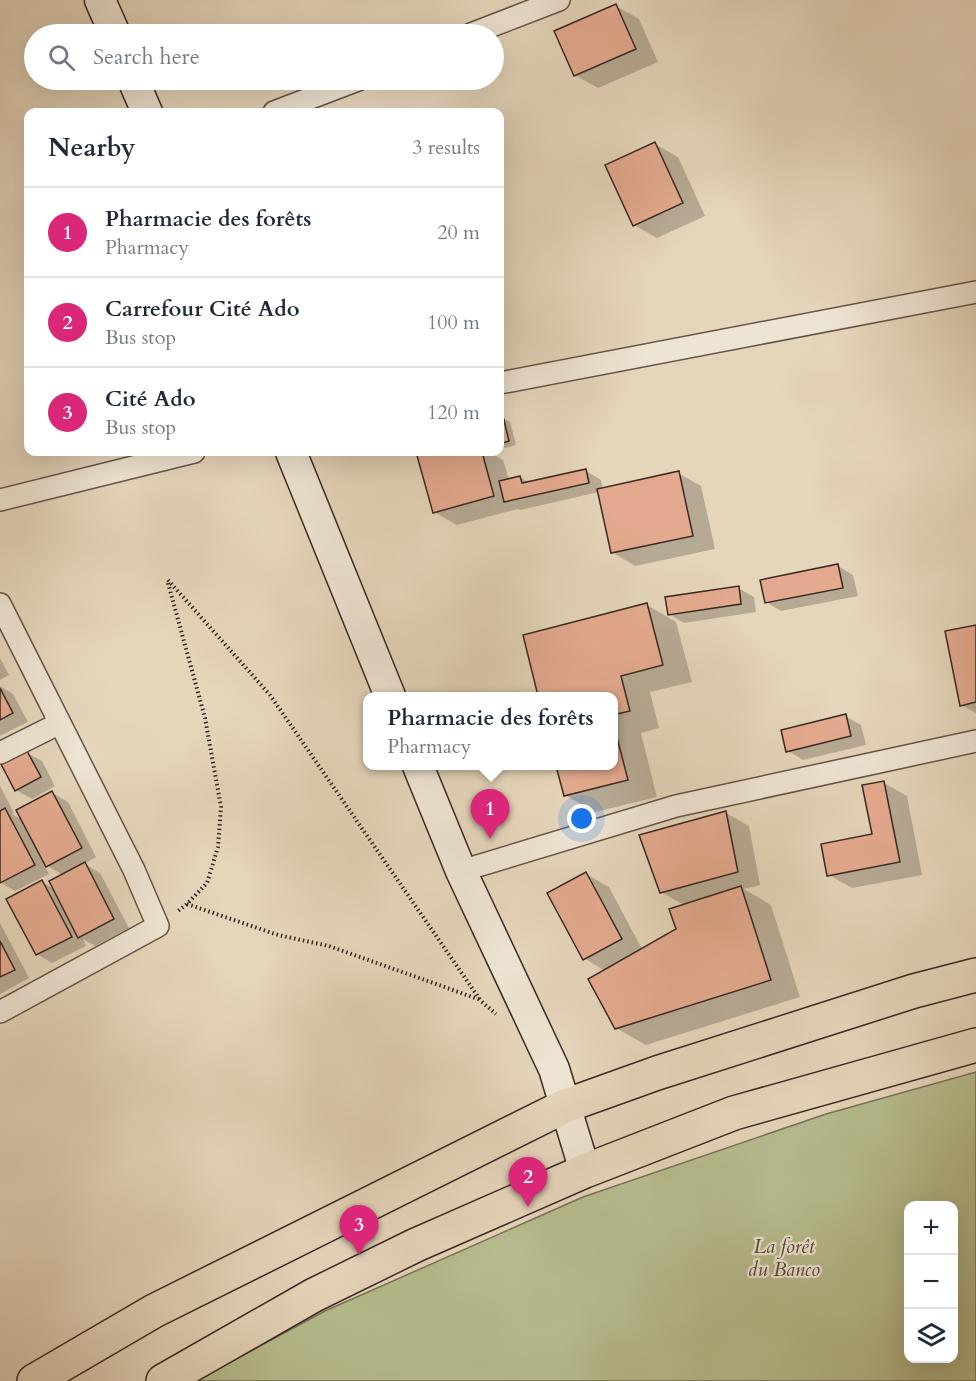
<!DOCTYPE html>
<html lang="en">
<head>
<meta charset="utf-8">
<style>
  :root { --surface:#fff; --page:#f2f2f3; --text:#1f2937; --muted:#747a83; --line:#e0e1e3; --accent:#db2777 }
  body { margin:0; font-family:Cardo,serif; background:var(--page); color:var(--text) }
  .controls { position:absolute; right:18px; bottom:18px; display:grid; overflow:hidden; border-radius:12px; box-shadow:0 6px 24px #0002 }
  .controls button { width:54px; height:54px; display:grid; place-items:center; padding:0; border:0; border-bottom:2px solid var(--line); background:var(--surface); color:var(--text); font:30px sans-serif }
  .you { position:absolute; left:582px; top:819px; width:21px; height:21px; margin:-15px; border:4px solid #fff; border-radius:50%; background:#1a73e8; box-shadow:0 0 0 9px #1a73e833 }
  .badge { display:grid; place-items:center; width:39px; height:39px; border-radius:50%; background:var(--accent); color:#fff; font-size:20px; font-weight:700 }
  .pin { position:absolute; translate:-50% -50px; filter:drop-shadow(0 2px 3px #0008) }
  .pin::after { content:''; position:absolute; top:32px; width:21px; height:18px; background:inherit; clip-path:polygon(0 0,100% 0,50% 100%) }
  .popup { position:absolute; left:363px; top:692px; width:255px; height:78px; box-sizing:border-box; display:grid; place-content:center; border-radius:12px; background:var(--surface); filter:drop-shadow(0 2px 4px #0005); font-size:20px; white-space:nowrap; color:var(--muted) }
  .popup b { font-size:22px; color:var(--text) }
  .popup::after { content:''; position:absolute; left:50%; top:100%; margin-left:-12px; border:12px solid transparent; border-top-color:var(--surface) }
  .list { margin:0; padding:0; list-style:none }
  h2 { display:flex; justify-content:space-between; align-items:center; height:78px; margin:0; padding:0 24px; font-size:26px }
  h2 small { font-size:20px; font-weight:400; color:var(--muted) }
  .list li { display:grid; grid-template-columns:39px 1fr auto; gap:18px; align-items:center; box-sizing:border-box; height:90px; padding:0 24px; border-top:2px solid var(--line) }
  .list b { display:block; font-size:22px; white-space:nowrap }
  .list p { margin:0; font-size:20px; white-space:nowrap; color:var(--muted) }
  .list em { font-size:20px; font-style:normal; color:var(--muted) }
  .icon { flex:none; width:33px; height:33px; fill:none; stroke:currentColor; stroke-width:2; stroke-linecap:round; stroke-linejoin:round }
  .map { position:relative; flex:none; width:976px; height:1381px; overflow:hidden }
  .search { position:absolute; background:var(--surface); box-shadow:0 6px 24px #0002; left:24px; top:24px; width:480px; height:66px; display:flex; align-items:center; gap:15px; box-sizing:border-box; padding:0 21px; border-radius:33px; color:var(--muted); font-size:22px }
  .panel { position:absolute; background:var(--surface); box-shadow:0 6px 24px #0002; left:24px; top:108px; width:480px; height:348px; border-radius:12px }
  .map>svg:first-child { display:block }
  .green { fill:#b7bc8e; stroke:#787258; stroke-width:1.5; fill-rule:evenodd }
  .shadow { fill:#0003 }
  .building { fill:#e4aa8f; stroke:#3a2921; stroke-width:1.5 }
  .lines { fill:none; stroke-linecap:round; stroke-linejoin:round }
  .street-casing { stroke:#655448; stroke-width:24 }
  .secondary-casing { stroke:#3a2921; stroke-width:33 }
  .primary-casing { stroke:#3a2921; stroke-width:36 }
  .path { stroke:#3a2921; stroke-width:4; stroke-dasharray:1.5 3; stroke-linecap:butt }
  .street { stroke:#eee4d3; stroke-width:21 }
  .secondary { stroke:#eee4d3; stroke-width:30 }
  .primary { stroke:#e5d5bb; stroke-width:33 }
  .labels { text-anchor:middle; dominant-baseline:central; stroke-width:4.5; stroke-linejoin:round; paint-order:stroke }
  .park-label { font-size:20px; font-style:italic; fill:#534637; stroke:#eee4d3 }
</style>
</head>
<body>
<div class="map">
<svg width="976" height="1381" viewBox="0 0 976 1381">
  <rect width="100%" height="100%" fill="#e5d5bb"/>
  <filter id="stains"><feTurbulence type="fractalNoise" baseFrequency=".00333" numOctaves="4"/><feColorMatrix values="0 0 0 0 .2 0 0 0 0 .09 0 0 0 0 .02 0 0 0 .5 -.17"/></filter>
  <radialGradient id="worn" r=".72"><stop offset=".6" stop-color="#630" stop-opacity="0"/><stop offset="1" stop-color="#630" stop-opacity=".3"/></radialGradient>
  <path class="green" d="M 976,1072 L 976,1381 L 195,1381 L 325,1311 L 583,1197 L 826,1114 ZM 908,1206 L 954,1206 L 954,1358 L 908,1358 Z"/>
  <path class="shadow" d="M 616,6 L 639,19 L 658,62 L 598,88 L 575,75 Z
    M 655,144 L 678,157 L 705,216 L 657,238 L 634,225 Z
    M 500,418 L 503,418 L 510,422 L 516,445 L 500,449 Z
    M 418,452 L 489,452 L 503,460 L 509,480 L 520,477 L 530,483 L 586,471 L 601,480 L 603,489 L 678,473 L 701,486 L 715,549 L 635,566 L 612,552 L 599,492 L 520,510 L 518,509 L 457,525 L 434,512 Z
    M 838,566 L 853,575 L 858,596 L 781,611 L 766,602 Z
    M 738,588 L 754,597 L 756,612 L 684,623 L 669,614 Z
    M 647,605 L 676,622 L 692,682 L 650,692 L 659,728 L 641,733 L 657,797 L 595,812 L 565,795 L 558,766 L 613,766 L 613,696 L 540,696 L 524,636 Z
    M 976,626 L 976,713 L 961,705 Z
    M 0,658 L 9,675 L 0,680 Z
    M 0,686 L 13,694 L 28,722 L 0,736 Z
    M 845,716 L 861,725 L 866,745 L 803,760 L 788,751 Z
    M 27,753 L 42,761 L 55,786 L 32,799 L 16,790 Z
    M 884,783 L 907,796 L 922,875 L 852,888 L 829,875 L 874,835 Z
    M 0,786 L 14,813 L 12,814 L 23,820 L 52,793 L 68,802 L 96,857 L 84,864 L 100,873 L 129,928 L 95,946 L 83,939 L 86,946 L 52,963 L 37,954 L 42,882 L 54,889 L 63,875 L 44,864 L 49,874 L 15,891 L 0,882 Z
    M 726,813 L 749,826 L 760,885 L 744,889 L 771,905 L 800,997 L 646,1045 L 616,1028 L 605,971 L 584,958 L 586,874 L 609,887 L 642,949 L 677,929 L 684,905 L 661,892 Z
    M 0,923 L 29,978 L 0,994 Z"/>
  <path class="building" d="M 616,4 L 636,49 L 574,76 L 554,31 Z
    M 655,142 L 683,203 L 633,226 L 605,165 Z
    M 503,416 L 509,441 L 500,444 L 500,417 Z
    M 416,452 L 482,452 L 494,496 L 433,513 Z
    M 586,469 L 589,483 L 504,502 L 499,481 L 520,476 L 522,483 Z
    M 679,471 L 693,536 L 611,553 L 597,489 Z
    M 838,564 L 843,588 L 765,603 L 760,580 Z
    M 739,586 L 741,604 L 668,615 L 665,597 Z
    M 647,603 L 663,665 L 621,676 L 630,711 L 613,715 L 613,696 L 538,696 L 523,635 Z
    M 976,625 L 976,702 L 960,706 L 945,631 Z
    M 0,688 L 13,713 L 0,720 Z
    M 846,714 L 851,736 L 786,752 L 781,730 Z
    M 613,722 L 628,780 L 564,796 L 556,766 L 613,766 Z
    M 27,751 L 41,777 L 15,791 L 1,764 Z
    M 884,781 L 900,862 L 827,876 L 821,844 L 872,834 L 862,785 Z
    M 52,791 L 82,848 L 46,867 L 16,810 Z
    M 5,808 L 35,865 L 0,883 L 0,811 Z
    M 726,811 L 738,872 L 660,893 L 639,835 Z
    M 85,862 L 114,919 L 78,938 L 49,881 Z
    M 586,872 L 622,939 L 583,960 L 547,893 Z
    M 42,880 L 72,937 L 36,955 L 6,899 Z
    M 741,886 L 771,980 L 615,1029 L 588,979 L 676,929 L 669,909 Z
    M 0,941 L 15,970 L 0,977 Z"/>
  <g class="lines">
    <g class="street-casing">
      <path id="street" d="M 471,34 L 559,0
        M 274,112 L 358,80
        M 500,383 L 976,292
        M 0,500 L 194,452
        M 0,604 L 134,870 L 158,926 L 0,1012
        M 0,753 L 60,723
        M 461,871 L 676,806 L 976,741"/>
    </g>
    <g class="secondary-casing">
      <path id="secondary" d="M 100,0 L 115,34
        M 133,80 L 147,112
        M 291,452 L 390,696
        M 418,766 L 461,871 L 554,1069 L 585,1171"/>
    </g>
    <g class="primary-casing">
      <path id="primary" d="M 34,1381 L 154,1311 L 565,1106 L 657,1073 L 914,991 L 976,975
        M 163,1381 L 314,1295 L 416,1245 L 585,1171 L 734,1113 L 976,1045"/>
    </g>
    <path class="path" d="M 168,580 L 270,695 L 481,1001 L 496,1014
      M 168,583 L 205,718 L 221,807 L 218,847 L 207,883 L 187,904 L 178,911
      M 187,904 L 278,935 L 329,946 L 481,1000"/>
    <use href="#street" class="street"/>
    <use href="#secondary" class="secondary"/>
    <use href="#primary" class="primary"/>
  </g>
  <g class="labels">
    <g class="park-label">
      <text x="784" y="1246">La forêt<tspan x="784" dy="23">du Banco</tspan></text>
    </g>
  </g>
  <rect width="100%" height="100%" filter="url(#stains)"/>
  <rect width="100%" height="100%" fill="url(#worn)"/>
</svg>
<div class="controls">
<button>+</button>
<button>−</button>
<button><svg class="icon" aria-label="layers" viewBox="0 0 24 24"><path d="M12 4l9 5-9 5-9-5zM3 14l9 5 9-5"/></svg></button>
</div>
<div class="you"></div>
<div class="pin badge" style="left:490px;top:839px">1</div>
<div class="popup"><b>Pharmacie des forêts</b>Pharmacy</div>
<div class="pin badge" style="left:528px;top:1207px">2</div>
<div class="pin badge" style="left:359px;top:1255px">3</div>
<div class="search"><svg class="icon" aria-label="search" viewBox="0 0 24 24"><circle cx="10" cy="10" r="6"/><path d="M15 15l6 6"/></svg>Search here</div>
<section class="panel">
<h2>Nearby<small>3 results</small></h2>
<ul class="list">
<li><span class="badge">1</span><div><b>Pharmacie des forêts</b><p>Pharmacy</p></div><em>20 m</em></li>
<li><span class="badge">2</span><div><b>Carrefour Cité Ado</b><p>Bus stop</p></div><em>100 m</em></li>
<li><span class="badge">3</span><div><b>Cité Ado</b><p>Bus stop</p></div><em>120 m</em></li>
</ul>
</section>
</div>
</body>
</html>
